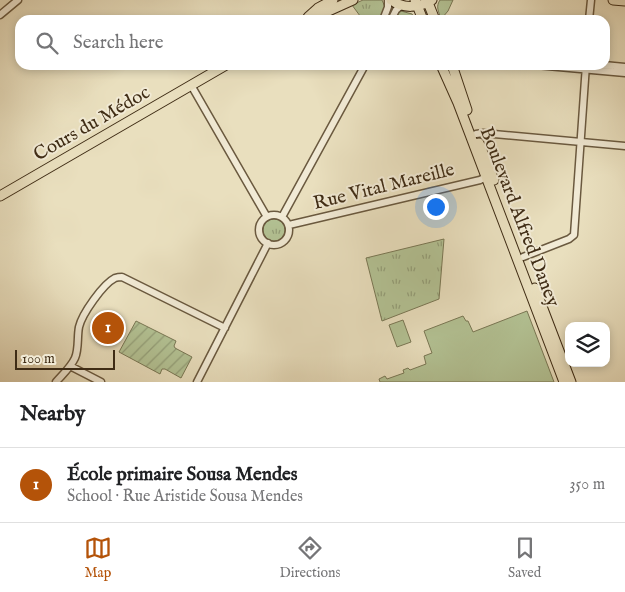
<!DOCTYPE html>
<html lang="en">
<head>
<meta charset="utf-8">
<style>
  :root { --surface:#fff; --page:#f2f2f2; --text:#202124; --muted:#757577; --line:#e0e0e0; --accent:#b45309 }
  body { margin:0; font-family:"IM FELL English",serif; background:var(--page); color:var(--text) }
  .controls { position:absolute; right:15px; bottom:15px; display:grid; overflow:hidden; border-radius:10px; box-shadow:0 2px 8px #0003 }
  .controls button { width:45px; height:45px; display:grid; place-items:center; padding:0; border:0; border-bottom:1px solid var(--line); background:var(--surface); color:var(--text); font:25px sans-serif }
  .scale { position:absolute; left:15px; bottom:12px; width:100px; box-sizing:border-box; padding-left:5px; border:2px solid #3f2c15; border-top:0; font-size:14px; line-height:18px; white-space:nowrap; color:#3f2c15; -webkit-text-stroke:4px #f1ead5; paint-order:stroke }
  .you { position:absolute; left:435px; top:206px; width:18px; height:18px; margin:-12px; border:4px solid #fff; border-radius:50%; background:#1a73e8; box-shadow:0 0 0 8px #1a73e833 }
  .badge { display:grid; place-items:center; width:32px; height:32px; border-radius:50%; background:var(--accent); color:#fff; font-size:16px; font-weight:700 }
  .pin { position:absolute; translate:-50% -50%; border:2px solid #fff; box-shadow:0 1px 5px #0006 }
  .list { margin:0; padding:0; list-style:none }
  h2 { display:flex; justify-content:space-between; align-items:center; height:65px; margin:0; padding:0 20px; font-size:21px }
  h2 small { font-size:16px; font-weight:400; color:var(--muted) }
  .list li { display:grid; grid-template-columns:32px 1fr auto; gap:15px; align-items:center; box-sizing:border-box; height:75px; padding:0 20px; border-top:1px solid var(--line) }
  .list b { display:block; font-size:19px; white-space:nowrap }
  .list p { margin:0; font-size:16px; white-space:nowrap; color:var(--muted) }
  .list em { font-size:16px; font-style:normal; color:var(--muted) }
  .icon { flex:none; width:28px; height:28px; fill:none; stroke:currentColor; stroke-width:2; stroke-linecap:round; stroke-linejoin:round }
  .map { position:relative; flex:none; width:625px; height:382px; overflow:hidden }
  .search { position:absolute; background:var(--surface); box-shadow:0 2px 8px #0003; left:15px; right:15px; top:15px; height:55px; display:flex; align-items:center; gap:12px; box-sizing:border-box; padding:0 18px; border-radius:15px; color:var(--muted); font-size:19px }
  .sheet { height:140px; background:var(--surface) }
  nav { display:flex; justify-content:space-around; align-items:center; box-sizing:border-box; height:70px; border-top:1px solid var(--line); background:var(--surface); font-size:14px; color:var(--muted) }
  nav a { display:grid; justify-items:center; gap:2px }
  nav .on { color:var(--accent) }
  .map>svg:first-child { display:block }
  .grass { fill:url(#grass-tufts); stroke:#797754 }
  .park { fill:#b3c294; stroke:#797754 }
  .garden { fill:url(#garden-furrows); stroke:#797754 }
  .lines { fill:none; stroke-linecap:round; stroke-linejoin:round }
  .minor-casing { stroke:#6a593f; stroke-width:9 }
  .major-casing { stroke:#3f2c15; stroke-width:11 }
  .minor { stroke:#f1ead5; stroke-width:6 }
  .major { stroke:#e9dfbe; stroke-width:9 }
  .labels { text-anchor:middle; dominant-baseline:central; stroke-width:4; stroke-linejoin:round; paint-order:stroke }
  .street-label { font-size:19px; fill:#3f2c15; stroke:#f1ead5 }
</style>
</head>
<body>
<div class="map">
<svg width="625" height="382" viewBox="0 0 625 382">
  <defs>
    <pattern id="grass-tufts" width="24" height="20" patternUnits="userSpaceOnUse" patternTransform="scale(1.25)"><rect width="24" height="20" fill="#b3c294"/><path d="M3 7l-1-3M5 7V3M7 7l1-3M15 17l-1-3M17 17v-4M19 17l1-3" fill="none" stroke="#939e78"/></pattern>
    <pattern id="garden-furrows" width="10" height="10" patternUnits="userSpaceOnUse" patternTransform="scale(1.25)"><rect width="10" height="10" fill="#b3c294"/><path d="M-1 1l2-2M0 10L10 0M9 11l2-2" fill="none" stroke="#939e78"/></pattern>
  </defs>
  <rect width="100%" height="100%" fill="#e9dfbe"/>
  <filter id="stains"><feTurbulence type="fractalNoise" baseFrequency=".004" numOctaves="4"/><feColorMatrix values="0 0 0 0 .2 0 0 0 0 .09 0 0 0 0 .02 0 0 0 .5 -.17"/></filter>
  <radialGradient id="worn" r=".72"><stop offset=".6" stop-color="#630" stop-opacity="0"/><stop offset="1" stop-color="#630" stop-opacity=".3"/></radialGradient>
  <path class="grass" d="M 363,0 L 382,0 L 385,7 L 380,20 L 363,20 L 352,5 Z
    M 440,0 L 453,0 L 448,11 L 442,18 L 440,16 C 438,10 436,6 440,0 Z
    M 401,11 L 412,14 L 416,20 L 394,20 L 398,13 Z
    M263 230a11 11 0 1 1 22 0a11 11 0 1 1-22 0Z
    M 444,239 L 439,299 L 382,321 L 366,258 Z"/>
  <path class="park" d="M 527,311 L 554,382 L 380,382 L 379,379 L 385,376 L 387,379 L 404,373 L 403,370 L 408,368 L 410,370 L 426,364 L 424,356 L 432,353 L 424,331 L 463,316 L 466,321 L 468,321 L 473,332 Z
    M 403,320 L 411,342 L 397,347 L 389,325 Z"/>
  <path class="garden" d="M 136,321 L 176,341 L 174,346 L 175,348 L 192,357 L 181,378 L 165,369 L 162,369 L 160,374 L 119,352 Z"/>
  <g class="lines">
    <g class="minor-casing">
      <path id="minor" d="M 0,15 L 18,0
        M 383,20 L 388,7 L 388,0
        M 391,20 L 396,10 L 402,5
        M 589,20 L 591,0
        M 536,65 L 625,73
        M 604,65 L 625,67
        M 191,85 L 267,217
        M 476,134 L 483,133 L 625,146
        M259 230a15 15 0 1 1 30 0a15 15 0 1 1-30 0Z
        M 282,217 L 365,65
        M 289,225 L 480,180 L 486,177
        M 523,257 L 569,239 L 574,235 L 586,65
        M 70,366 L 101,382
        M 56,382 C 62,375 71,367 75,358 C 79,349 77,337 79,327 C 82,314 103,284 115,278 C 118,277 119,277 122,277 L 225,328
        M 197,382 L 268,243"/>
    </g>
    <g class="major-casing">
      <path id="major" d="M 391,0 C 403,9 419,8 432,0
        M 415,0 L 423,20
        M 427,0 L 435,20
        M 613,0 L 625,1
        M 308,17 L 318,8 L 333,0
        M 308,18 L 322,14 L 353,0
        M 441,65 L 458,103 L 564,382
        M 452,65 L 467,110
        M 479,143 L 494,180
        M 0,196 L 226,65
        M 535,288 L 571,382"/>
    </g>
    <use href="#minor" class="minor"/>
    <use href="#major" class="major"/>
  </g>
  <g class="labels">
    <g class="street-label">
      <text transform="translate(92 124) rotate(-30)">Cours du Médoc</text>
      <text transform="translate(384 187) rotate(-14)">Rue Vital Mareille</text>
      <text transform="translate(519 217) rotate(69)">Boulevard Alfred Daney</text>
    </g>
  </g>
  <rect width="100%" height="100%" filter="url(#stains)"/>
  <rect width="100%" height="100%" fill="url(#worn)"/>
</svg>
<div class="controls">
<button><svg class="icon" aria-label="layers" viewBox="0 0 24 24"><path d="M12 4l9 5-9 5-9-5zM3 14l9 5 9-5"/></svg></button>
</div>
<div class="scale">100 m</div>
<div class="you"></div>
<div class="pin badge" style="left:108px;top:328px">1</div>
<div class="search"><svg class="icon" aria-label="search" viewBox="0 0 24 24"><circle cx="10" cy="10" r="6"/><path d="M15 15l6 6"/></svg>Search here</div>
</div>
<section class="sheet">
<h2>Nearby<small></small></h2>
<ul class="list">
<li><span class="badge">1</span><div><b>École primaire Sousa Mendes</b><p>School · Rue Aristide Sousa Mendes</p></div><em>350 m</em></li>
</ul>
</section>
<nav>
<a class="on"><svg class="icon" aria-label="map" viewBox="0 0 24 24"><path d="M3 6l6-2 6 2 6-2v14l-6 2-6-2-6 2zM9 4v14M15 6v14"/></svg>Map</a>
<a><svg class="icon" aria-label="directions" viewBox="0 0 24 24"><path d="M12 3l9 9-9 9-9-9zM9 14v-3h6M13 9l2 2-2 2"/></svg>Directions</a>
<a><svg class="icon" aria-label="saved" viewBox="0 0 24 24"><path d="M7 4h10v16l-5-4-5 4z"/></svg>Saved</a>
</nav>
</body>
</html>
